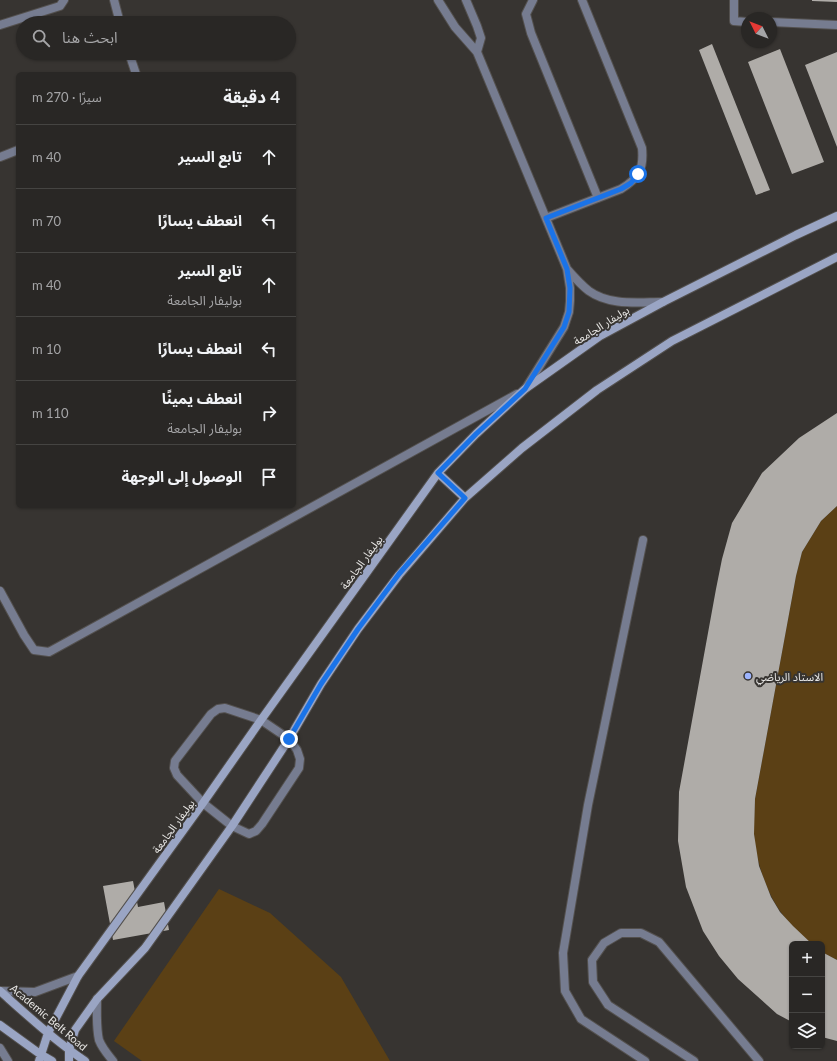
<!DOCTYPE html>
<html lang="ar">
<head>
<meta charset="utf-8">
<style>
  :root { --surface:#292725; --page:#312f2d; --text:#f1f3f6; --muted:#a5a5a7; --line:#454442 }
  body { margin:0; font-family:Lato,"Noto Sans Arabic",sans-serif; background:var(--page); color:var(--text); direction:rtl }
  .controls { position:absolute; right:12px; bottom:12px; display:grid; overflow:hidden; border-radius:6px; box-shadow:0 1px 3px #0004 }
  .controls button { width:36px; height:36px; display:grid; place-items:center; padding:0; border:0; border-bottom:1px solid var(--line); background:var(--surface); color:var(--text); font:20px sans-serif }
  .compass { position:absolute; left:741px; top:12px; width:36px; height:36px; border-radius:50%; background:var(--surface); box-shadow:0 1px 3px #0004; rotate:312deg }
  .stop { position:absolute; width:12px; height:12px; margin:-9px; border:3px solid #1a73e8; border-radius:50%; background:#fff }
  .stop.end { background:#1a73e8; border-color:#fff; box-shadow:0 1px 4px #0008 }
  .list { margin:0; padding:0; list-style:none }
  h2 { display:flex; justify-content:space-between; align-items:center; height:52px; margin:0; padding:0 16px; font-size:17px }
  h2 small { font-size:13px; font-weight:400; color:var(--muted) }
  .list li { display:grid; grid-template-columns:26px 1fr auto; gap:12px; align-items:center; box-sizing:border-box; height:64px; padding:0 16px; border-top:1px solid var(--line) }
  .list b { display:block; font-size:15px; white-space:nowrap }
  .list p { margin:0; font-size:13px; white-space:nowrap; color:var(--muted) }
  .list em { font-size:13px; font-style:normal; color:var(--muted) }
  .icon { flex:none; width:22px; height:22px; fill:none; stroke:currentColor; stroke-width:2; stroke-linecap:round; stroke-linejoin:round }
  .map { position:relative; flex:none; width:837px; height:1061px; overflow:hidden; direction:ltr }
  .search { position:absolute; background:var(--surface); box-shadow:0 1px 3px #0004; left:16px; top:16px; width:280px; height:44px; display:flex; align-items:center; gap:10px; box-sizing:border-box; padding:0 14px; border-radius:22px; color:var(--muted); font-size:15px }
  .panel { position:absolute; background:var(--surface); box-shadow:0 1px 3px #0004; left:16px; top:72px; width:280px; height:436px; border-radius:6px; direction:rtl }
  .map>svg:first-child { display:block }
  .green { fill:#5b4015 }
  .building { fill:#afaca8 }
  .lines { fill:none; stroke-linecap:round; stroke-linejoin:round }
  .lane-casing { stroke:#53504e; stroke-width:10 }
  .secondary-casing { stroke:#53504e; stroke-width:10 }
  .lane { stroke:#767c90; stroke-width:8 }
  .secondary { stroke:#9aa5c4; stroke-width:8 }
  .route { stroke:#1a73e8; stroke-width:5 }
  .poi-dot { fill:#9db4fd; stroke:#373431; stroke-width:1.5 }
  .labels { text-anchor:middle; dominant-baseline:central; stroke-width:4; stroke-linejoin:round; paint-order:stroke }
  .street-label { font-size:11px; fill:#e7e6e4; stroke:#373431 }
  .poi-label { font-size:11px; fill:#e7e6e4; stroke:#373431; text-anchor:start }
</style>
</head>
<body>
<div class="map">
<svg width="837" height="1061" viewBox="0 0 837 1061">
  <rect width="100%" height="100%" fill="#373431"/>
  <path class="green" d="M 837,506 L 837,960 L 822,952 L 822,944 L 812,944 C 801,934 789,924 780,911 C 766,891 755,858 754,833 C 754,822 754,810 755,799 L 796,576 L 802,552 L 821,521 Z
    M 219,889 L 270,913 L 341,977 L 390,1061 L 142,1061 L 114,1041 Z"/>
  <path class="building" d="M 812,0 L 837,0 L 837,2 L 812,1 Z
    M 712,44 L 770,190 L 756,195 L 699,50 Z
    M 780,49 L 824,162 L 792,174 L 748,62 Z
    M 837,52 L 837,147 L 805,65 Z
    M 837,413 L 837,506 L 821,521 L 802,552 L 796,576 L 755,799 L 754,834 L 759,866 L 771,897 L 780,912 L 793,926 L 812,944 L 792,944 L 792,1022 L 777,1014 L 738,979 L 719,956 L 703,931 L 686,887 L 678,841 L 679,792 L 716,589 L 722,559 L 732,523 L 762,473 L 799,438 Z
    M 133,881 L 138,907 L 164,902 L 169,930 L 113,940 L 103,886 Z
    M 822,952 L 837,960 L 837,1041 L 822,1037 Z"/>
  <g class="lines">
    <g class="lane-casing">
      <path id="lane" d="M 114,0 L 120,23
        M 438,0 L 455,27 L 477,52 L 567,269
        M 466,0 L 477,26 L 481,38 L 477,52
        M 533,0 L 526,14 L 531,33 L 598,198
        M 734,0 L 734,21 L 747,22
        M 771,22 L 837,25
        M 0,25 L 60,6 L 64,0
        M 129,53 L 136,74
        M 0,157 L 18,150
        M 546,218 L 621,189 C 639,178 644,169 642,148 L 582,0
        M 526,388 L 564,327 L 569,312 L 570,301 L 570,288 L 567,269 C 574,277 581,285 589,291 C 610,306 638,302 663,302
        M 643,540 L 588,805 L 563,953 L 565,991 L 581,1019 L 645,1061
        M 0,591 L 24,635 L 34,650 L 49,652 L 517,394
        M 225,708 L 261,720 L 289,739 L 297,750 L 300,759 L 299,768 L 262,824 L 256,831 L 249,834 L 232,826 L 203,803 L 177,775 L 174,768 L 175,761 L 211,714 L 218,709 Z
        M 1,991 L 35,992 L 78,976
        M 97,999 C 97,1012 96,1027 99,1040 C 102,1048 108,1055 113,1061
        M 0,1048 L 8,1061
        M 694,1061 L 608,1005 L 593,982 L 592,960 L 604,943 L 621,933 L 641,933 L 659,942 L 759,1061"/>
    </g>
    <g class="secondary-casing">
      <path id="secondary" d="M 438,473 L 465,498
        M 0,991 C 27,1015 54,1040 85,1061
        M 0,1025 L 40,1054 L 52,1061
        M 39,1061 L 48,1033 L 78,976 L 203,803 L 261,720 L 438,473 L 476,434 L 525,389 L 600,336 L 663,302 L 796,235 L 837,216
        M 69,1061 L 69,1050 L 75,1030 L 97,999 L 145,948 L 232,826 L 289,739 L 321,684 L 358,629 L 399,575 L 465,498 L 522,448 L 597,390 L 672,341 L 837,257"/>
    </g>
    <use href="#lane" class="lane"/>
    <use href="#secondary" class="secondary"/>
  </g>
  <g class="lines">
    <path class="route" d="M 289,739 L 321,684 L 358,629 L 399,574 L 465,498 L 438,473 L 476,434 L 525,389 L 564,327 L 569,312 L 570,288 L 567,269 L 546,218 L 621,189 L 631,183 L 638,174"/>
  </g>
  <circle class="poi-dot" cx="748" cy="676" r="4"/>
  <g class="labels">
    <g class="street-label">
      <text transform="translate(601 325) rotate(-32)">بوليفار الجامعة</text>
      <text transform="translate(361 562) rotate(-54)">بوليفار الجامعة</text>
      <text transform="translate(173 826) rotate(-54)">بوليفار الجامعة</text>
      <text transform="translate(49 1017) rotate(40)">Academic Belt Road</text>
    </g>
    <g class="poi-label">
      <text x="756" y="676">الاستاد الرياضي</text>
    </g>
  </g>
</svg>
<div class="controls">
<button>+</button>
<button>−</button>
<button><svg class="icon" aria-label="layers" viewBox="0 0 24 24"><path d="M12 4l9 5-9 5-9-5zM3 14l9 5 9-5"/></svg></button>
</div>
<svg class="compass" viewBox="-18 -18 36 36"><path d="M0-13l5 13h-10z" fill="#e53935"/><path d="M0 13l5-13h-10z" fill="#a5a5a7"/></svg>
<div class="stop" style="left:638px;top:174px"></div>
<div class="stop end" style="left:289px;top:739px"></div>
<div class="search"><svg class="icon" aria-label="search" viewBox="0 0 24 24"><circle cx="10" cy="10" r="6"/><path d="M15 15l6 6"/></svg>ابحث هنا</div>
<section class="panel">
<h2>4 دقيقة<small>سيرًا · 270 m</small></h2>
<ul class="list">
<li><svg class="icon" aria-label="ahead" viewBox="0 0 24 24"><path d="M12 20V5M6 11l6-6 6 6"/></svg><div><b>تابع السير</b></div><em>40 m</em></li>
<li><svg class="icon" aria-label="left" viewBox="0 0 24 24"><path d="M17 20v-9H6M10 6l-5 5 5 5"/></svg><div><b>انعطف يسارًا</b></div><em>70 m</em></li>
<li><svg class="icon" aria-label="ahead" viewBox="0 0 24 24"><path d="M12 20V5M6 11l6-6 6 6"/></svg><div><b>تابع السير</b><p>بوليفار الجامعة</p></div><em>40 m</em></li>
<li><svg class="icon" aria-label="left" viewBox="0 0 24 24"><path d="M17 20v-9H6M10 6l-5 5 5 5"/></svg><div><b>انعطف يسارًا</b></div><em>10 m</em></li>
<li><svg class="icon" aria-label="right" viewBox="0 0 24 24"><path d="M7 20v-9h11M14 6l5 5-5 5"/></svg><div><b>انعطف يمينًا</b><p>بوليفار الجامعة</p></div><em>110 m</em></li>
<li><svg class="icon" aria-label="arrive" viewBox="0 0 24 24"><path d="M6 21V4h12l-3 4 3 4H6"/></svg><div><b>الوصول إلى الوجهة</b></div></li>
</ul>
</section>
</div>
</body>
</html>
